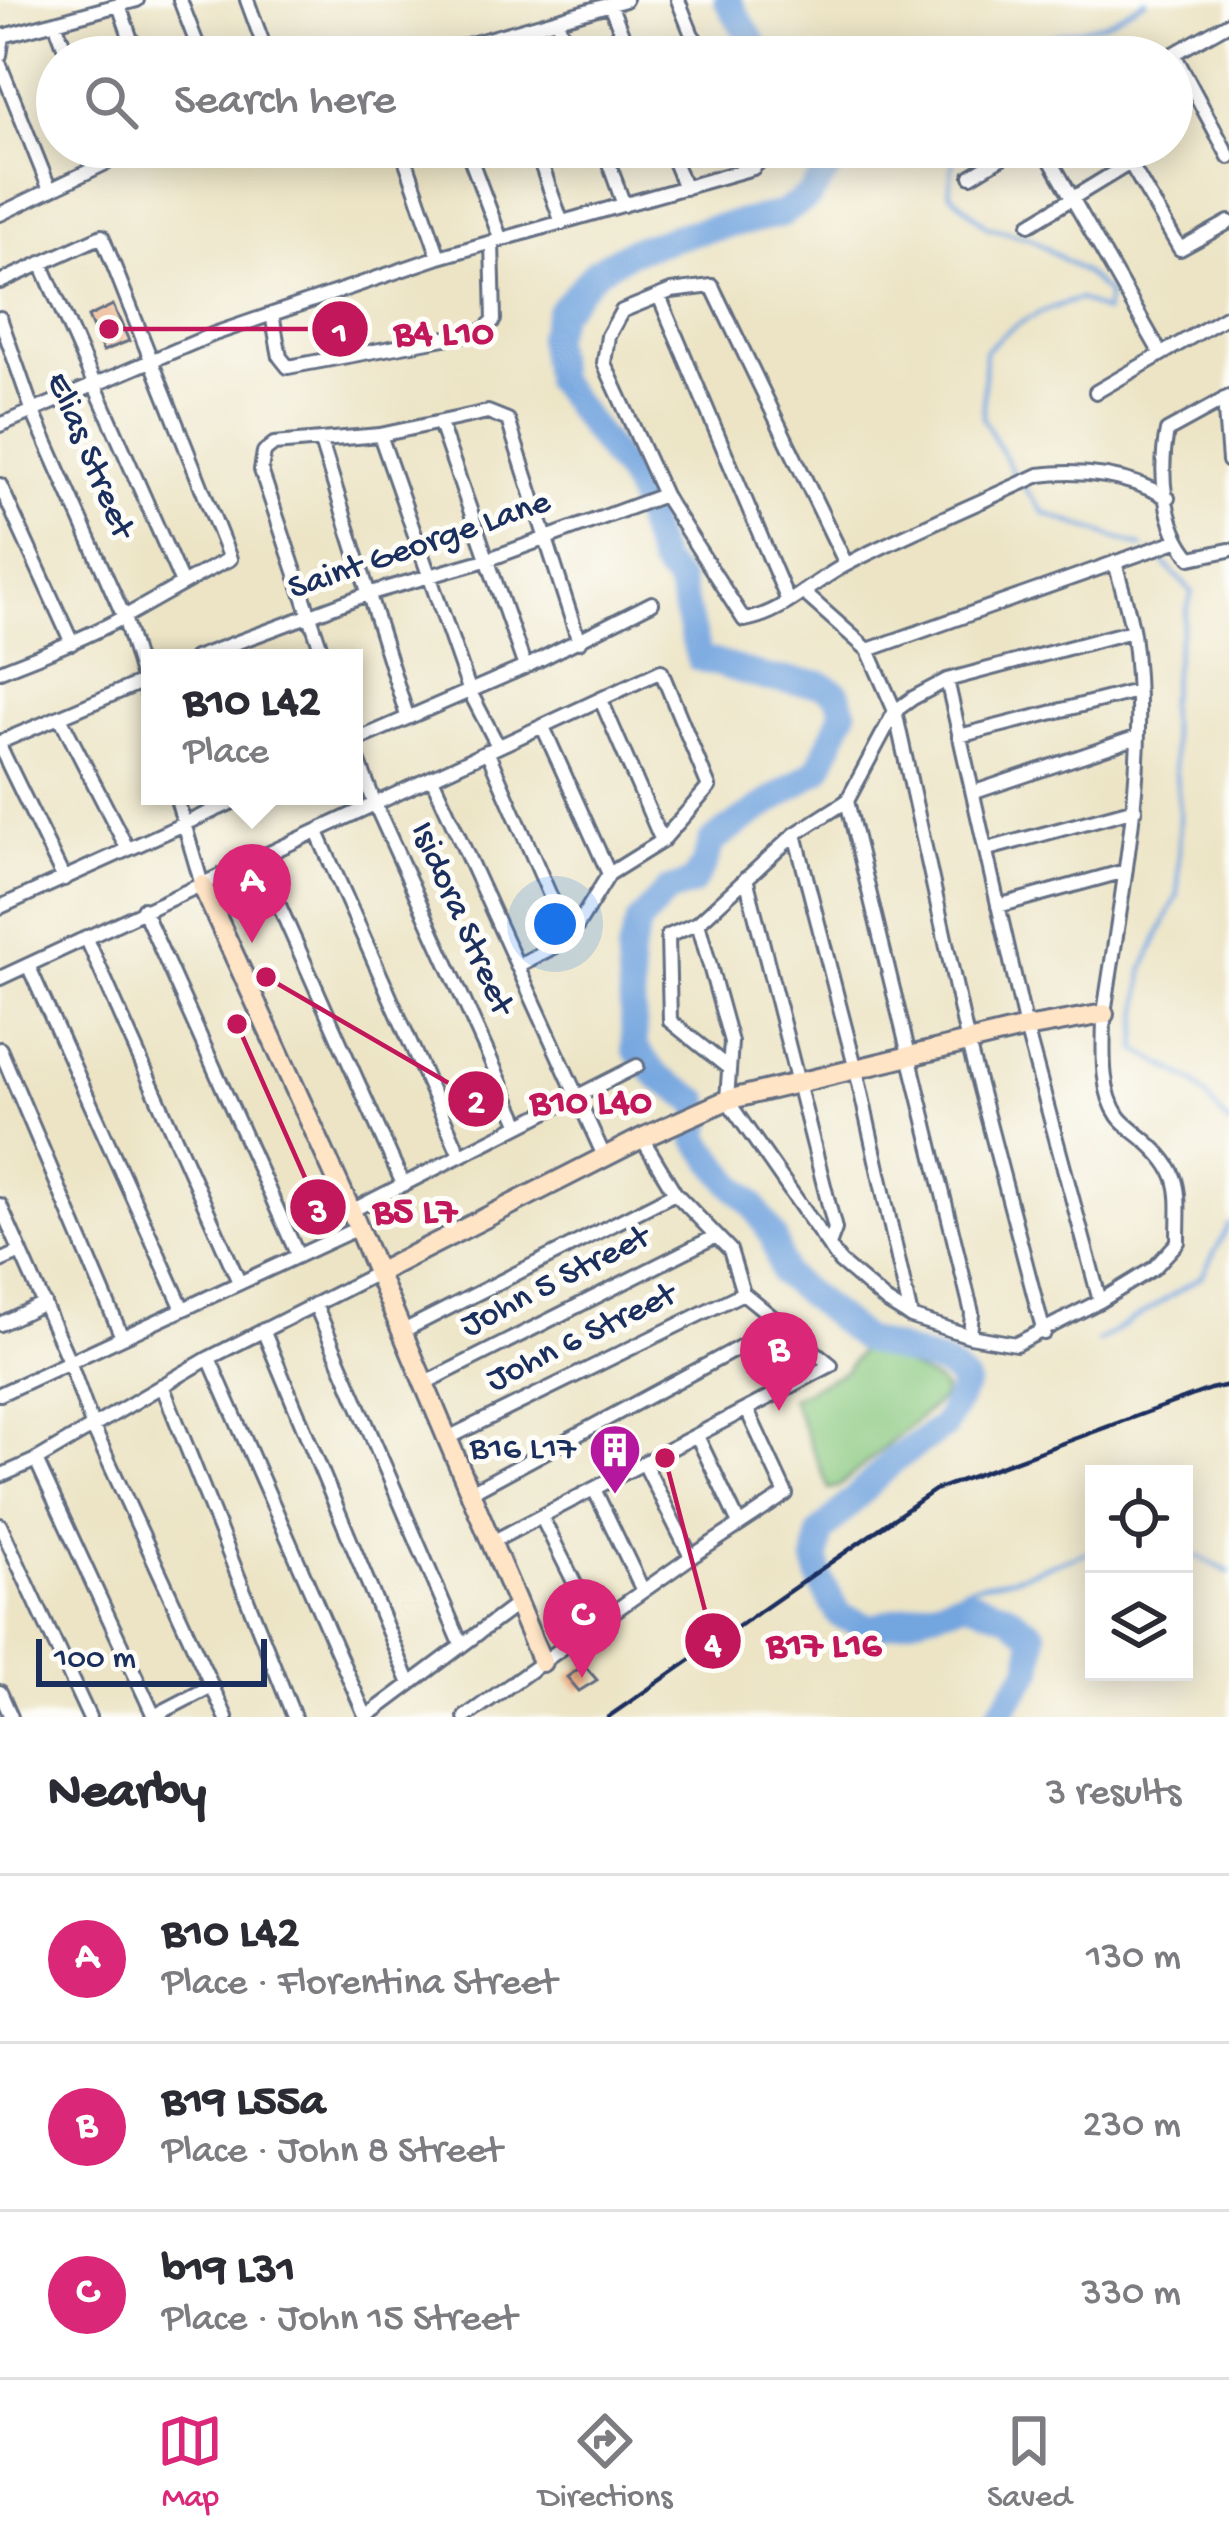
<!DOCTYPE html>
<html lang="en">
<head>
<meta charset="utf-8">
<style>
  :root { --surface:#fff; --page:#f7f7f7; --text:#2b2b33; --muted:#7c7c81; --line:#e1e1e2; --accent:#db2777 }
  body { margin:0; font-family:"Gochi Hand",sans-serif; background:var(--page); color:var(--text) }
  .controls { position:absolute; right:36px; bottom:36px; display:grid; overflow:hidden; border-radius:0px; box-shadow:0 6px 30px #0003 }
  .controls button { width:108px; height:108px; display:grid; place-items:center; padding:0; border:0; border-bottom:3px solid var(--line); background:var(--surface); color:var(--text); font:60px sans-serif }
  .scale { position:absolute; left:36px; bottom:30px; width:231px; box-sizing:border-box; padding-left:12px; border:6px solid #1b2f5e; border-top:0; font-size:33px; line-height:42px; white-space:nowrap; color:#1b2f5e; -webkit-text-stroke:9px #fdfcf7; paint-order:stroke }
  .you { position:absolute; left:555px; top:924px; width:42px; height:42px; margin:-30px; border:9px solid #fff; border-radius:50%; background:#1a73e8; box-shadow:0 0 0 18px #1a73e833 }
  .badge { display:grid; place-items:center; width:78px; height:78px; border-radius:50%; background:var(--accent); color:#fff; font-size:39px; font-weight:700 }
  .pin { position:absolute; translate:-50% -99px; filter:drop-shadow(0 3px 6px #0008) }
  .pin::after { content:''; position:absolute; top:63px; width:42px; height:36px; background:inherit; clip-path:polygon(0 0,100% 0,50% 100%) }
  .popup { position:absolute; left:141px; top:649px; width:222px; height:156px; box-sizing:border-box; display:grid; place-content:center; border-radius:0px; background:var(--surface); filter:drop-shadow(0 3px 9px #0005); font-size:39px; white-space:nowrap; color:var(--muted) }
  .popup b { font-size:45px; color:var(--text) }
  .popup::after { content:''; position:absolute; left:50%; top:100%; margin-left:-24px; border:24px solid transparent; border-top-color:var(--surface) }
  .list { margin:0; padding:0; list-style:none }
  h2 { display:flex; justify-content:space-between; align-items:center; height:156px; margin:0; padding:0 48px; font-size:51px }
  h2 small { font-size:39px; font-weight:400; color:var(--muted) }
  .list li { display:grid; grid-template-columns:78px 1fr auto; gap:36px; align-items:center; box-sizing:border-box; height:168px; padding:0 48px; border-top:3px solid var(--line) }
  .list b { display:block; font-size:45px; white-space:nowrap }
  .list p { margin:0; font-size:39px; white-space:nowrap; color:var(--muted) }
  .list em { font-size:39px; font-style:normal; color:var(--muted) }
  .icon { flex:none; width:66px; height:66px; fill:none; stroke:currentColor; stroke-width:2; stroke-linecap:round; stroke-linejoin:round }
  .map { position:relative; flex:none; width:1229px; height:1717px; overflow:hidden }
  .search { position:absolute; background:var(--surface); box-shadow:0 6px 30px #0003; left:36px; right:36px; top:36px; height:132px; display:flex; align-items:center; gap:30px; box-sizing:border-box; padding:0 42px; border-radius:66px; color:var(--muted); font-size:45px }
  .sheet { height:660px; background:var(--surface) }
  nav { display:flex; justify-content:space-around; align-items:center; box-sizing:border-box; height:168px; border-top:3px solid var(--line); background:var(--surface); font-size:33px; color:var(--muted) }
  nav a { display:grid; justify-items:center; gap:6px }
  nav .on { color:var(--accent) }
  .map>svg:first-child { display:block }
  .green { fill:#8ac980; stroke:#527c6f; stroke-width:3 }
  .lines { fill:none; stroke-linecap:round; stroke-linejoin:round }
  .stream { stroke:#73a5df; stroke-width:4.5 }
  .river { stroke:#73a5df; stroke-width:27 }
  .building { fill:#ecaf85 }
  .street-casing { stroke:#646e82; stroke-width:18 }
  .secondary-casing { stroke:#646e82; stroke-width:24 }
  .street { stroke:#fff; stroke-width:12 }
  .secondary { stroke:#ffe4c6; stroke-width:18 }
  .rail { stroke:#1b2f5e; stroke-width:4.5 }
  .labels { text-anchor:middle; dominant-baseline:central; stroke-width:10; stroke-linejoin:round; paint-order:stroke }
  .street-label { font-size:36px; fill:#1b2f5e; stroke:#fdfcf7 }
  .poi-label { font-size:36px; fill:#1b2f5e; stroke:#fdfcf7; text-anchor:end }
  .leader { fill:none; stroke:#c2185b; stroke-width:4.5 }
  .callout-dot { fill:#c2185b; stroke:#fdfcf7; stroke-width:4.5 }
  .mark-label { font-size:36px; text-anchor:middle; font-weight:bold; fill:#fff }
  .callout-label { font-size:39px; text-anchor:middle; font-weight:bold; fill:#c2185b; stroke:#fdfcf7; stroke-width:10; stroke-linejoin:round; paint-order:stroke }
</style>
</head>
<body>
<div class="map">
<svg width="1229" height="1717" viewBox="0 0 1229 1717">
  <rect width="100%" height="100%" fill="#fdfcf7"/>
  <filter id="ink" filterUnits="userSpaceOnUse"><feTurbulence type="fractalNoise" baseFrequency=".00833" numOctaves="2"/><feDisplacementMap in="SourceGraphic" scale="24" xChannelSelector="R" yChannelSelector="G"/><feConvolveMatrix kernelMatrix="1 2 1 2 8 2 1 2 1" color-interpolation-filters="sRGB"/></filter>
  <filter id="wash" filterUnits="userSpaceOnUse"><feTurbulence type="fractalNoise" baseFrequency=".004" numOctaves="4" result="noise"/><feDisplacementMap in="SourceGraphic" scale="48" xChannelSelector="R" yChannelSelector="G"/><feGaussianBlur stdDeviation="2.7" result="paint"/><feColorMatrix in="noise" values="0 0 0 0 0 0 0 0 0 0 0 0 0 0 0 0 0 1.4 0 .05"/><feComposite in="paint" operator="in"/></filter>
  <g filter="url(#wash)">
    <rect width="100%" height="100%" fill="#ece4c5"/>
    <path class="green" d="M 861,1349 L 882,1354 L 938,1382 L 944,1389 L 943,1398 L 838,1487 L 829,1489 L 791,1398 L 845,1371 Z"/>
    <g class="lines">
      <path class="stream" d="M 992,57 L 996,49 L 1106,23 L 1146,0
        M 955,147 L 949,192 L 987,227 L 1030,238 L 1086,274 L 1108,294 L 1105,312 L 1079,299 C 1042,310 1012,323 985,351 L 983,418 L 1014,474 L 1044,513 L 1142,547
        M 1152,551 L 1192,592 L 1179,640 L 1168,705 L 1180,811 L 1178,894 L 1143,970 L 1137,1050 L 1195,1083 L 1229,1124
        M 1098,1342 L 1202,1276 L 1229,1225
        M 1184,1550 L 1229,1572
        M 925,1616 L 964,1588 L 1012,1578 L 1094,1550"/>
      <path class="river" d="M 727,0 L 762,57
        M 829,147 L 829,168 L 809,196 L 782,214 L 690,233 L 631,251 L 596,271 L 559,312 L 550,339 L 556,379 L 635,486 L 661,563 L 679,583 L 699,658 L 766,678 L 821,684 L 837,693 L 844,712 L 819,769 L 712,841 L 704,865 L 691,884 L 667,891 L 638,924 L 629,956 L 635,1048 L 658,1077 L 698,1101 L 702,1120 L 696,1137 L 732,1184 L 753,1205 L 773,1236 L 783,1274 L 863,1339 L 947,1366 L 966,1383 L 944,1426 L 894,1460 L 820,1533 L 816,1560 L 821,1582 L 839,1615 L 871,1628 L 967,1601 L 1008,1615 L 1034,1635 L 1031,1668 L 997,1717"/>
    </g>
    <g id="blocks">
      <path class="building" d="M 113,305 L 129,341 L 103,351 L 88,317 Z
        M 584,1665 L 597,1680 L 579,1691 L 567,1677 Z"/>
    </g>
  </g>
  <g filter="url(#ink)">
    <use href="#blocks" fill-opacity="0" stroke="#646e82" stroke-width="3"/>
    <g class="lines">
      <g class="street-casing">
        <path id="street" d="M 180,0 L 202,57
          M 247,0 L 268,57
          M 678,0 L 692,35 L 709,57
          M 610,4 L 631,57
          M 119,5 L 137,57
          M 557,20 L 570,57
          M 55,22 L 68,57
          M 495,37 L 502,57
          M 1174,54 L 1229,157
          M 0,55 L 3,36 L 137,0
          M 1170,56 L 1229,23
          M 425,57 L 625,0
          M 0,65 L 50,190
          M 401,147 L 439,257
          M 466,147 L 501,240
          M 535,147 L 562,223
          M 603,147 L 624,205
          M 668,147 L 685,188
          M 1043,147 L 1161,354
          M 971,176 L 1019,147
          M 0,214 L 139,147
          M 1030,224 L 1130,163 L 1180,249 L 1229,222
          M 41,263 L 181,581
          M 0,282 L 102,236 L 230,559 C 192,577 159,598 122,618 C 83,639 41,655 0,671
          M 659,296 L 788,601
          M 272,314 L 280,357 L 288,367 L 483,331 L 494,320 L 492,242
          M 0,318 L 33,412 L 124,617 L 150,705
          M 1096,392 L 1229,315
          M 1229,397 L 1167,431 C 1159,472 1163,526 1191,558 L 1229,550
          M 1224,399 L 1229,461
          M 440,424 L 525,667
          M 0,425 L 214,334 L 439,257 L 753,168 L 767,154 L 766,147
          M 380,435 L 470,692 L 498,746
          M 321,442 L 407,716
          M 0,485 L 72,643
          M 846,564 L 712,286 L 671,291 L 622,311 L 608,336 L 604,363 L 664,495 L 744,620 C 784,614 815,579 851,562 C 912,531 977,504 1039,475 C 1082,469 1132,476 1168,498
          M 803,592 L 868,650 L 895,711 L 968,1043 L 1044,1333
          M 868,650 L 1176,541
          M 195,658 L 367,594 L 489,559 L 664,495
          M 324,658 L 261,470 L 264,452 L 274,444 L 380,435 L 488,412 L 508,420 L 579,642
          M 947,680 L 1026,1028 L 1100,1301
          M 601,700 L 662,841
          M 60,717 L 127,848
          M 543,727 L 609,874
          M 959,736 L 1137,691
          M 354,741 L 525,667 L 652,603
          M 0,742 L 149,679
          M 0,747 L 64,879
          M 354,749 L 375,804 L 520,1125
          M 487,751 L 569,939
          M 432,778 L 604,1156
          M 975,792 L 1135,738
          M 176,796 L 202,885
          M 847,801 L 972,1313 L 970,1336
          M 317,832 L 460,1155
          M 795,834 L 856,1070 L 911,1317
          M 988,849 L 1135,809
          M 258,858 L 403,1184
          M 746,878 L 835,1229 L 829,1245
          M 998,906 L 1125,871
          M 0,907 L 246,796
          M 143,909 L 298,1256
          M 698,923 L 731,1042 L 727,1100 L 840,1262 L 887,1302 L 911,1317 L 970,1336 L 1016,1344 L 1100,1301 L 1154,1268 L 1178,1242 C 1178,1193 1185,1175 1146,1141 C 1137,1133 1124,1125 1118,1116 C 1099,1088 1104,1046 1104,1014 C 1122,889 1150,761 1133,634 C 1129,610 1121,586 1115,562
          M 86,937 L 239,1282
          M 28,965 L 183,1309
          M 0,978 L 661,671 L 709,787 L 662,841 L 609,874 L 569,939 L 517,966
          M 0,1049 L 122,1337
          M 726,1066 L 670,1021 L 668,936 L 698,923 L 795,834 L 847,801 L 895,711 L 913,698 L 947,680 L 1132,631
          M 0,1205 L 69,1361 L 92,1425 L 226,1717
          M 351,1211 L 637,1066
          M 0,1261 L 21,1252
          M 315,1304 L 461,1644
          M 0,1324 L 44,1303
          M 263,1330 L 410,1684
          M 401,1332 L 675,1193
          M 209,1358 L 366,1717
          M 423,1384 L 716,1236
          M 162,1385 L 294,1717
          M 0,1394 L 358,1228
          M 697,1436 L 739,1524
          M 446,1439 L 743,1293
          M 36,1460 L 154,1716
          M 644,1463 L 691,1557
          M 0,1476 L 36,1460 L 209,1358 L 377,1273
          M 594,1489 L 643,1591
          M 469,1493 L 781,1325
          M 541,1516 L 595,1624
          M 0,1525 L 89,1717
          M 490,1543 L 831,1365 L 743,1293 L 730,1250 L 675,1193 L 642,1138
          M 0,1692 L 11,1717
          M 152,1717 L 212,1686
          M 366,1717 L 516,1605
          M 465,1717 L 691,1557 L 786,1494 L 747,1410"/>
      </g>
      <g class="secondary-casing">
        <path id="secondary" d="M 202,885 L 351,1211 L 542,1662
          M 377,1273 L 642,1138 L 727,1100 L 1026,1028 L 1104,1014"/>
      </g>
      <use href="#street" class="street"/>
      <use href="#secondary" class="secondary"/>
      <path class="rail" d="M 608,1717 L 935,1490 L 1210,1389 L 1229,1385"/>
    </g>
  </g>
  <defs>
    <g id="building-pin" transform="scale(2.7)"><path d="M0 17L-7.5 6A9.5 9.5 0 1 1 7.5 6Z" fill="#b5179e" stroke="#fdfcf7"/><path d="M-4-6H4V6H1V3H-1V6H-4ZM-2.5-4.3h1.7v1.8h-1.7ZM.8-4.3h1.7v1.8H.8ZM-2.5-1h1.7V.8h-1.7ZM.8-1h1.7V.8H.8Z" fill="#fff"/></g>
  </defs>
  <g fill-rule="evenodd">
    <use href="#building-pin" x="615" y="1450"/>
  </g>
  <g class="labels">
    <g class="street-label">
      <text transform="translate(88 456) rotate(67)">Elias Street</text>
      <text transform="translate(420 547) rotate(-19)">Saint George Lane</text>
      <text transform="translate(460 919) rotate(66)">Isidora Street</text>
      <text transform="translate(556 1283) rotate(-27)">John 5 Street</text>
      <text transform="translate(582 1339) rotate(-26)">John 6 Street</text>
    </g>
    <g class="poi-label">
      <text x="576" y="1450">B16 L17</text>
    </g>
  </g>
  <path class="leader" d="M109 329L340 329M266 977L476 1099M237 1024L318 1207M665 1458L713 1641"/>
  <g class="callout-dot">
    <circle cx="109" cy="329" r="12"/>
    <circle cx="266" cy="977" r="12"/>
    <circle cx="237" cy="1024" r="12"/>
    <circle cx="665" cy="1458" r="12"/>
    <circle cx="340" cy="329" r="30"/>
    <circle cx="476" cy="1099" r="30"/>
    <circle cx="318" cy="1207" r="30"/>
    <circle cx="713" cy="1641" r="30"/>
  </g>
  <g class="mark-label">
    <text x="340" y="342">1</text>
    <text x="476" y="1111">2</text>
    <text x="318" y="1220">3</text>
    <text x="713" y="1654">4</text>
  </g>
  <g class="callout-label">
    <text x="444" y="343">B4 L10</text>
    <text x="591" y="1112">B10 L40</text>
    <text x="415" y="1221">B5 L7</text>
    <text x="824" y="1655">B17 L16</text>
  </g>
</svg>
<div class="controls">
<button><svg class="icon" aria-label="locate" viewBox="0 0 24 24"><circle cx="12" cy="12" r="6"/><path d="M12 2v4M12 18v4M2 12h4M18 12h4"/></svg></button>
<button><svg class="icon" aria-label="layers" viewBox="0 0 24 24"><path d="M12 4l9 5-9 5-9-5zM3 14l9 5 9-5"/></svg></button>
</div>
<div class="scale">100 m</div>
<div class="you"></div>
<div class="pin badge" style="left:252px;top:943px">A</div>
<div class="popup"><b>B10 L42</b>Place</div>
<div class="pin badge" style="left:779px;top:1411px">B</div>
<div class="pin badge" style="left:582px;top:1678px">C</div>
<div class="search"><svg class="icon" aria-label="search" viewBox="0 0 24 24"><circle cx="10" cy="10" r="6"/><path d="M15 15l6 6"/></svg>Search here</div>
</div>
<section class="sheet">
<h2>Nearby<small>3 results</small></h2>
<ul class="list">
<li><span class="badge">A</span><div><b>B10 L42</b><p>Place · Florentina Street</p></div><em>130 m</em></li>
<li><span class="badge">B</span><div><b>B19 L55a</b><p>Place · John 8 Street</p></div><em>230 m</em></li>
<li><span class="badge">C</span><div><b>b19 L31</b><p>Place · John 15 Street</p></div><em>330 m</em></li>
</ul>
</section>
<nav>
<a class="on"><svg class="icon" aria-label="map" viewBox="0 0 24 24"><path d="M3 6l6-2 6 2 6-2v14l-6 2-6-2-6 2zM9 4v14M15 6v14"/></svg>Map</a>
<a><svg class="icon" aria-label="directions" viewBox="0 0 24 24"><path d="M12 3l9 9-9 9-9-9zM9 14v-3h6M13 9l2 2-2 2"/></svg>Directions</a>
<a><svg class="icon" aria-label="saved" viewBox="0 0 24 24"><path d="M7 4h10v16l-5-4-5 4z"/></svg>Saved</a>
</nav>
</body>
</html>
